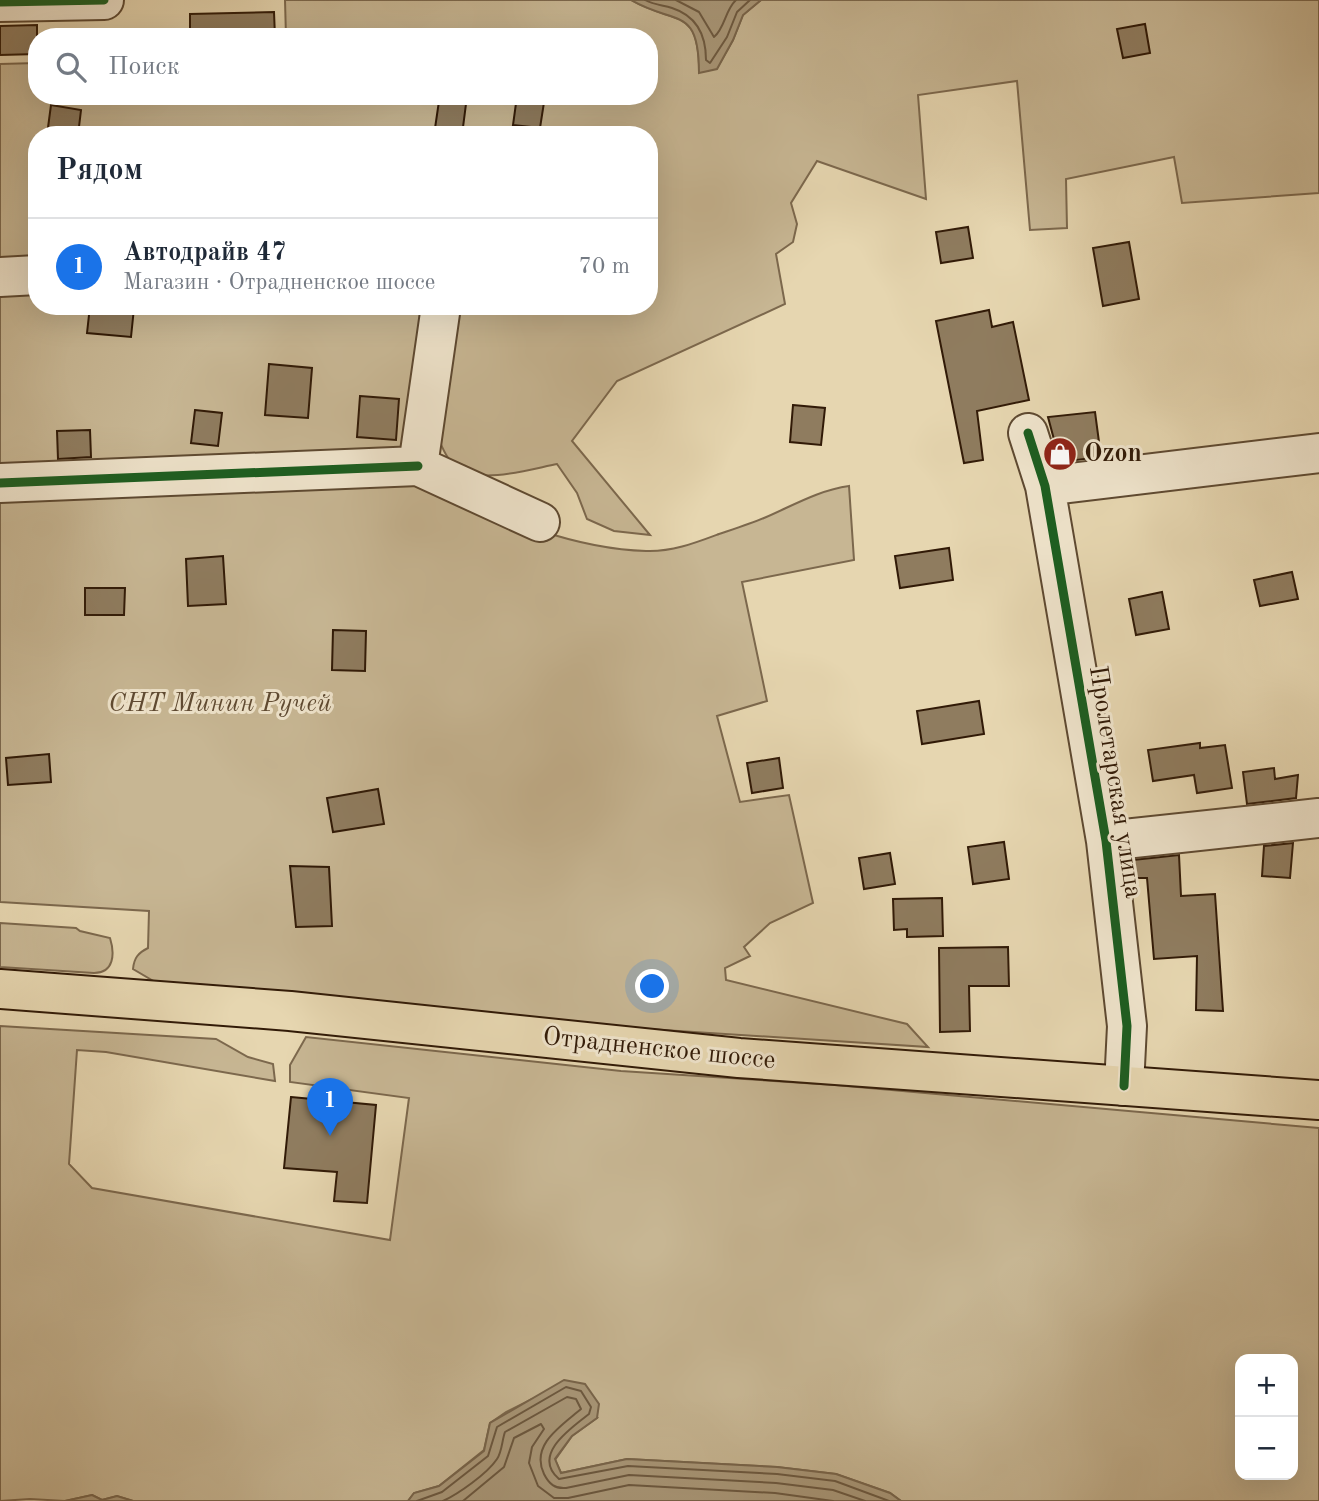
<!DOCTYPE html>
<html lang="ru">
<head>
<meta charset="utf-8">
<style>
  :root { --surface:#fff; --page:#f6f6f7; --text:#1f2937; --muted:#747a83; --line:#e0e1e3; --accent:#1a73e8 }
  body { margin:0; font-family:"Old Standard TT",serif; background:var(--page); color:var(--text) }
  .controls { position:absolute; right:21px; bottom:21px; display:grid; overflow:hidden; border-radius:14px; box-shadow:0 7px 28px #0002 }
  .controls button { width:63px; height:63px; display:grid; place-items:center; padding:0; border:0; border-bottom:2px solid var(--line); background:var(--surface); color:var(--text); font:35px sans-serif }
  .you { position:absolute; left:653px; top:987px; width:24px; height:24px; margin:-18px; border:5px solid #fff; border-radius:50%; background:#1a73e8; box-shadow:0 0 0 10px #1a73e833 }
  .badge { display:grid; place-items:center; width:46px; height:46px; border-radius:50%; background:var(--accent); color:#fff; font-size:23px; font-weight:700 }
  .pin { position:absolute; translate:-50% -58px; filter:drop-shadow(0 2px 4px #0008) }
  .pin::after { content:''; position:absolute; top:37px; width:24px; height:21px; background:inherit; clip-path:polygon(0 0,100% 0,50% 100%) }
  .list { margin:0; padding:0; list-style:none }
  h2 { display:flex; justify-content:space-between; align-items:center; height:91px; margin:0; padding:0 28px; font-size:30px }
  h2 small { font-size:23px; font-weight:400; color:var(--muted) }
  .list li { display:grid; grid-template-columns:46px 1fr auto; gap:21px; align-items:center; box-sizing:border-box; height:98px; padding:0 28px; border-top:2px solid var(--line) }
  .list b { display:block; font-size:26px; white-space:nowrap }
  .list p { margin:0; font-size:23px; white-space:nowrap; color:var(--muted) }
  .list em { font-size:23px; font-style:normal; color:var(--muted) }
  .icon { flex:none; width:38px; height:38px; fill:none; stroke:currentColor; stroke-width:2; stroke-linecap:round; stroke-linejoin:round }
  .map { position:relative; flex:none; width:1319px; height:1501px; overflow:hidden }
  .search { position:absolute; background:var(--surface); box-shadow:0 7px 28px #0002; left:28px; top:28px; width:630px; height:77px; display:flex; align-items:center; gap:18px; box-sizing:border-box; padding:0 24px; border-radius:28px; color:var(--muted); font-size:26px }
  .panel { position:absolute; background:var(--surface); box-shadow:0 7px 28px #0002; left:28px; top:126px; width:630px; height:189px; border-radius:28px }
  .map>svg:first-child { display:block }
  .green { fill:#c7b693; stroke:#7c684d; stroke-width:2; fill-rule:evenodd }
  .water { fill:#a89677; stroke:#78644a; stroke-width:2 }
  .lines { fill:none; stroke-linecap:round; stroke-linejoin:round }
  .shore { stroke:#6c583f; stroke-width:2 }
  .building { fill:#8f7c5f; stroke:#311a07; stroke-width:2 }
  .minor-casing { stroke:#5e4931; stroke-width:42 }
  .major-casing { stroke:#311a07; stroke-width:42 }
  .minor { stroke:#efe4cc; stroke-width:38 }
  .major { stroke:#e6d6b0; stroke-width:38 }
  .cycleway-casing { stroke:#efe4cc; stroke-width:13 }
  .cycleway { stroke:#1b5e20; stroke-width:9 }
  .labels { text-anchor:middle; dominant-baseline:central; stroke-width:6; stroke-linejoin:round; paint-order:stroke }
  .poi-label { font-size:26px; font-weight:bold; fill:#311a07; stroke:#efe4cc; text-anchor:start }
  .park-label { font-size:26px; font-style:italic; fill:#5e4931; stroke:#efe4cc }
  .street-label { font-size:26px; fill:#311a07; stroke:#efe4cc }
</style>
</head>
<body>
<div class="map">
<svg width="1319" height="1501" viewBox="0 0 1319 1501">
  <rect width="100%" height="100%" fill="#e6d6b0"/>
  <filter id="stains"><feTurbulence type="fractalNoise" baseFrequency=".00286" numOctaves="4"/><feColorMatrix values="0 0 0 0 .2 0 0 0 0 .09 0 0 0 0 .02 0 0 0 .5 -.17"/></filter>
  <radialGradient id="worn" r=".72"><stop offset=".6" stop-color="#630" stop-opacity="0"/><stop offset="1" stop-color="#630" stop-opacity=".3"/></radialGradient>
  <path class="green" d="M 285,0 L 631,0 C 675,26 699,5 699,72 L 717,68 L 733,40 L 743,15 L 761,0 L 1319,0 L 1319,193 L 1182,203 L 1174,157 L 1066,179 L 1067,228 L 1030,230 L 1017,81 L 918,95 L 926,199 L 817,161 L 791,203 L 797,224 L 793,242 L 776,254 L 785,304 L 617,381 L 572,441 L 650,535 L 614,531 L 587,519 L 577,493 L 557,464 C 531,469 482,484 459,469 C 448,462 443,449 438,438 L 427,485 C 496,515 569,549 646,551 C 672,552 695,543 719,534 C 734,529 750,524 764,518 C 792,506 819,490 849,486 L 854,560 L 742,582 L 767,701 L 717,716 L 740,802 L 789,795 L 813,903 L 770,923 L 744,947 L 750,956 L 725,968 L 726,980 L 907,1024 L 928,1047 L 432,1015 L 162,986 L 133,969 C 134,958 138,953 148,948 L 149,911 L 0,902 L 0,64 L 37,63 L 37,96 L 649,96 L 649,37 L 286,37 ZM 37,135 L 649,135 L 649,306 L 37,306 Z
    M 0,923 L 76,928 L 80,931 L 110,938 C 115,954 114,973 94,973 L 0,967 Z
    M 0,1026 L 216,1039 L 248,1057 L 273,1064 L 275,1081 L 106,1052 L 77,1050 L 69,1164 L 92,1188 L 390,1240 L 409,1098 L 290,1082 L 290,1065 L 306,1037 L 621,1071 L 835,1085 L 1319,1128 L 1319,1501 L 901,1501 L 890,1493 L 836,1474 L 777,1467 L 627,1459 L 561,1473 L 555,1460 L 572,1436 L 597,1418 L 532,1399 L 506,1412 L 490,1423 L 484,1450 L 439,1486 L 414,1493 L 408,1501 L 133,1501 L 117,1496 L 102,1500 L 92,1495 L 65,1501 L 30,1499 L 0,1501 ZM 1240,1359 L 1293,1359 L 1293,1475 L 1240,1475 Z"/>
  <path class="water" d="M 631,0 L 761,0 L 743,15 L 733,40 L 717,69 L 699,73 C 699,5 676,26 631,0 Z
    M 564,1380 L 585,1384 L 599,1404 L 597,1418 L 572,1436 L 555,1459 L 561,1473 L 627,1459 L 777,1467 L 836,1474 L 890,1493 L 901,1501 L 408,1501 L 414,1493 L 439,1486 L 484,1451 L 490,1423 Z
    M 92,1495 L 102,1500 L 117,1496 L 133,1501 L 65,1501 Z"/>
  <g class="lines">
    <path class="shore" d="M 645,0 C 654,5 663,5 672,8 C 697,16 706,35 706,60 L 710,63 L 727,37 L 737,12 L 750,0
      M 676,0 L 699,12 L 714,37 C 725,28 725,10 736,0
      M 417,1501 L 442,1492 L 488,1456 L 497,1427 L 566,1387 L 581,1391 L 591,1407 L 589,1414 C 571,1428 531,1455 559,1479 L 628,1466 L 777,1474 L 835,1481 L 889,1501
      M 443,1501 C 458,1494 487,1474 497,1459 C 502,1452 502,1440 505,1432 L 567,1397 L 576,1399 L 581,1409 C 561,1426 530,1445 544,1474 C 549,1484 555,1489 566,1488 L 629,1475 L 776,1483 L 833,1490 L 865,1501
      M 463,1501 L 504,1467 L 514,1438 L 541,1424 L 544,1429 L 532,1447 L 529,1463 L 538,1486 L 554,1498 L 568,1498 L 629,1485 L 775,1493 L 833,1501"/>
  </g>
  <path class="building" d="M 274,12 L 275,37 L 190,37 L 190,14 Z
    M 1145,24 L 1150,53 L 1123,58 L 1117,29 Z
    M 37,25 L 37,54 L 0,55 L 0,26 Z
    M 517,96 L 545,96 L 540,128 L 513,125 Z
    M 439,101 L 466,104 L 462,135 L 434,135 Z
    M 51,105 L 81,110 L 78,135 L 47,135 Z
    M 968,227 L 973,258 L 941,263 L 936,232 Z
    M 1129,242 L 1139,299 L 1103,306 L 1093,248 Z
    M 90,306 L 134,308 L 131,337 L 87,333 Z
    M 989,310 L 992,327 L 1013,322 L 1029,400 L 977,411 L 983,460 L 964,463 L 936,321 Z
    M 269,364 L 312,368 L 308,418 L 265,415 Z
    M 360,396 L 399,399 L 396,440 L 357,437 Z
    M 793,405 L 825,408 L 821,445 L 790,442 Z
    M 195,410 L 222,413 L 218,446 L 191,443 Z
    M 1095,412 L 1101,457 L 1060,462 L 1048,417 Z
    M 90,430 L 91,457 L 58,459 L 57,431 Z
    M 949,548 L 953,580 L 900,588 L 895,556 Z
    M 223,556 L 226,604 L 188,606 L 186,559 Z
    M 1292,572 L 1298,599 L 1260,606 L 1254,580 Z
    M 85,588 L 125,588 L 124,615 L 85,615 Z
    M 1162,592 L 1169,629 L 1136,635 L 1129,599 Z
    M 333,630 L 366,631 L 365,671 L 332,670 Z
    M 979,701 L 984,734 L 922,744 L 917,711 Z
    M 1200,743 L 1200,748 L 1225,745 L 1232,788 L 1197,793 L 1194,775 L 1153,781 L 1148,750 Z
    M 49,754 L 51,782 L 8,785 L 6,758 Z
    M 779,758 L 783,788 L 752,793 L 747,763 Z
    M 1274,768 L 1275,779 L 1298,775 L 1296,798 L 1247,804 L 1243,772 Z
    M 378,789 L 384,824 L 333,832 L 327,798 Z
    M 1004,842 L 1009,879 L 973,884 L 968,847 Z
    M 1293,843 L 1290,878 L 1262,876 L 1264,846 Z
    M 890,853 L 895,884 L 864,889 L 859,858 Z
    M 1179,855 L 1181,896 L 1215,894 L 1223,1011 L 1196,1010 L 1197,956 L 1154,959 L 1147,878 L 1134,878 L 1133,860 Z
    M 290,866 L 329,867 L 332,926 L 296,927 Z
    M 942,898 L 943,936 L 907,937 L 907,929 L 894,930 L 893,899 Z
    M 1008,947 L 1009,986 L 969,986 L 970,1031 L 940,1032 L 939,948 Z
    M 291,1097 L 376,1105 L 367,1203 L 334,1201 L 337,1172 L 284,1168 Z"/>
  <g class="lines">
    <g class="minor-casing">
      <path id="minor" d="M 0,2 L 104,0
        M 0,277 L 37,275
        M 441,306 L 418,466 L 540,522
        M 1028,433 L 1045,486 L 1106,841 L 1127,1026 L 1124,1086
        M 0,483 L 418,466
        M 1045,486 L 1319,453
        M 1106,841 L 1319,818"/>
    </g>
    <g class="major-casing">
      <path id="major" d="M 0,989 L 290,1011 L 739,1058 L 1319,1100"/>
    </g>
    <use href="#minor" class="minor"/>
    <use href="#major" class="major"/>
    <g class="cycleway-casing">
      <path id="cycleway" d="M 0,2 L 104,0
        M 1028,433 L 1045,486 L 1106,841 L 1127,1026 L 1124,1086
        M 0,483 L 418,466"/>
    </g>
    <use href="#cycleway" class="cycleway"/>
  </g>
  <defs>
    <g id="shop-disc" transform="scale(1.75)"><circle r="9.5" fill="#8f2418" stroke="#efe4cc"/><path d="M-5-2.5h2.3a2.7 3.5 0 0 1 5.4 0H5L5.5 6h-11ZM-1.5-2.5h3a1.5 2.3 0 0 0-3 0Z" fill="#fff"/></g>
  </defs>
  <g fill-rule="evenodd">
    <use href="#shop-disc" x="1060" y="454"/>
  </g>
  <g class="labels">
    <g class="poi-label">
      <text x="1084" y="454">Ozon</text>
    </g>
    <g class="park-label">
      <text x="220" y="704">СНТ Минин Ручей</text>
    </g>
    <g class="street-label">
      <text transform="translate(1115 782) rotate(81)">Пролетарская улица</text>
      <text transform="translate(659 1049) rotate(6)">Отрадненское шоссе</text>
    </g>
  </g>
  <rect width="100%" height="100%" filter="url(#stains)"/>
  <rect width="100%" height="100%" fill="url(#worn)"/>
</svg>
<div class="controls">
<button>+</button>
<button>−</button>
</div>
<div class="you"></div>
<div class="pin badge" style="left:330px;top:1136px">1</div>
<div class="search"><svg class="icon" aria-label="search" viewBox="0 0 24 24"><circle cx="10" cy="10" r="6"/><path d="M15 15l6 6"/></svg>Поиск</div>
<section class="panel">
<h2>Рядом<small></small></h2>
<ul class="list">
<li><span class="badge">1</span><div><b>Автодрайв 47</b><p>Магазин · Отрадненское шоссе</p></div><em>70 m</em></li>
</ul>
</section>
</div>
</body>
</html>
